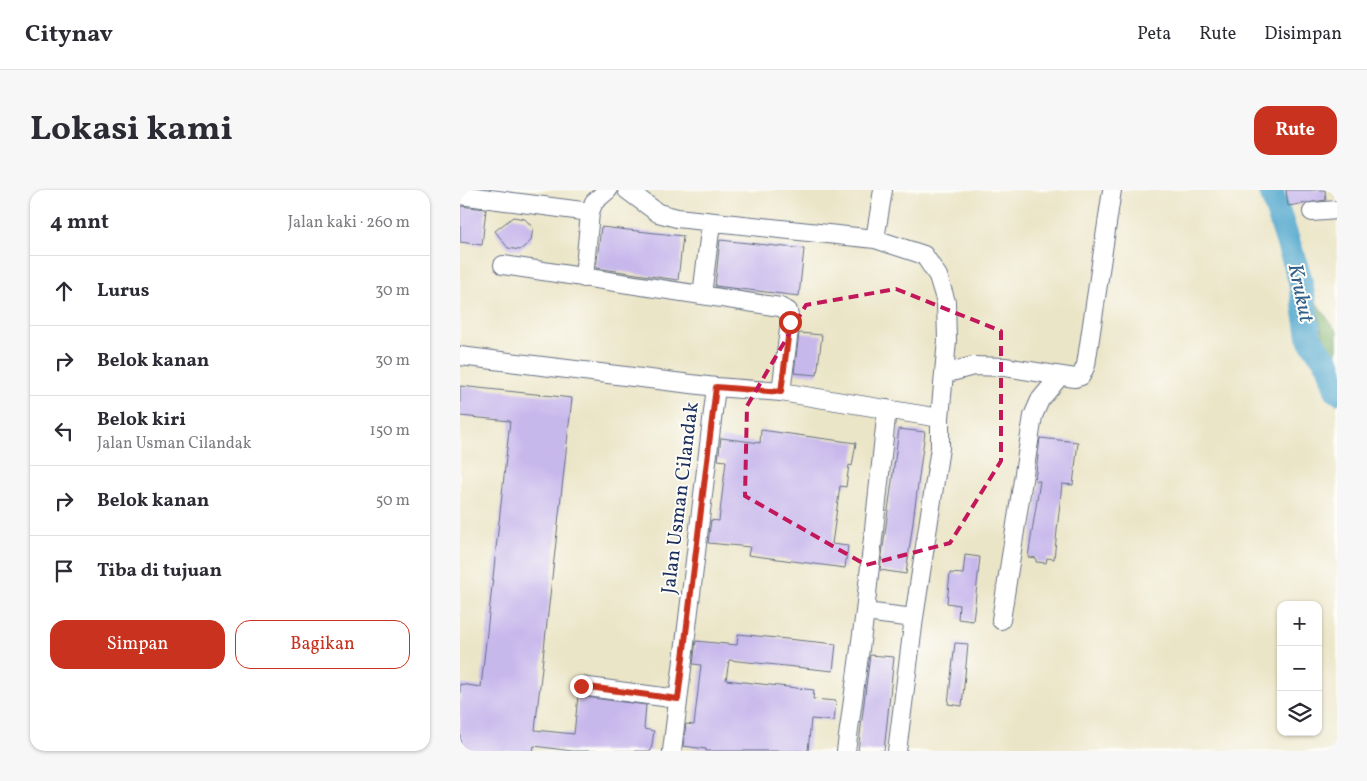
<!DOCTYPE html>
<html lang="id">
<head>
<meta charset="utf-8">
<style>
  :root { --surface:#fff; --page:#f7f7f7; --text:#2b2b33; --muted:#7c7c81; --line:#e1e1e2; --accent:#c8321e }
  body { margin:0; font-family:Vollkorn,serif; background:var(--page); color:var(--text) }
  .controls { position:absolute; right:15px; bottom:15px; display:grid; overflow:hidden; border-radius:10px; box-shadow:0 1px 4px #0004 }
  .controls button { width:45px; height:45px; display:grid; place-items:center; padding:0; border:0; border-bottom:1px solid var(--line); background:var(--surface); color:var(--text); font:25px sans-serif }
  .stop { position:absolute; width:15px; height:15px; margin:-11px; border:4px solid #c8321e; border-radius:50%; background:#fff }
  .stop.end { background:#c8321e; border-color:#fff; box-shadow:0 1px 5px #0008 }
  .list { margin:0; padding:0; list-style:none }
  h2 { display:flex; justify-content:space-between; align-items:center; height:65px; margin:0; padding:0 20px; font-size:21px }
  h2 small { font-size:16px; font-weight:400; color:var(--muted) }
  .list li { display:grid; grid-template-columns:32px 1fr auto; gap:15px; align-items:center; box-sizing:border-box; height:70px; padding:0 20px; border-top:1px solid var(--line) }
  .list b { display:block; font-size:19px; white-space:nowrap }
  .list p { margin:0; font-size:16px; white-space:nowrap; color:var(--muted) }
  .list em { font-size:16px; font-style:normal; color:var(--muted) }
  .actions { display:flex; gap:10px; padding:15px 20px }
  .actions a { flex:1; padding:11px 0; border:1px solid var(--accent); border-radius:15px; text-align:center; font-size:18px; color:var(--accent) }
  .actions .main { background:var(--accent); color:#fff }
  .icon { flex:none; width:28px; height:28px; fill:none; stroke:currentColor; stroke-width:2; stroke-linecap:round; stroke-linejoin:round }
  .map { position:relative; flex:none; width:877px; height:561px; overflow:hidden; border-radius:15px }
  header { display:flex; align-items:center; gap:30px; box-sizing:border-box; height:70px; padding:0 25px; background:var(--surface); border-bottom:1px solid var(--line) }
  header strong { font-size:24px }
  nav { display:flex; gap:28px; margin-inline-start:auto; font-size:18px }
  .intro { display:flex; align-items:center; justify-content:space-between; box-sizing:border-box; height:120px; padding:0 30px }
  h1 { margin:0; font-size:35px }
  .button { padding:12px 22px; border-radius:15px; background:var(--accent); color:#fff; font-size:18px; font-weight:700 }
  main { display:flex; gap:30px; padding:0 30px }
  aside { flex:1; background:var(--surface); border-radius:15px; box-shadow:0 1px 4px #0004 }
  .map>svg:first-child { display:block }
  .forest { fill:#84b56e; stroke:#507266 }
  .lines { fill:none; stroke-linecap:round; stroke-linejoin:round }
  .river { stroke:#52a8ce; stroke-width:25 }
  .building { fill:#c7b8ec }
  .minor-casing { stroke:#646f83; stroke-width:20 }
  .minor { stroke:#fff; stroke-width:18 }
  .route { stroke:#c8321e; stroke-width:6 }
  .marked { fill:none; stroke:#c2185b; stroke-width:4; stroke-dasharray:10 6; stroke-linejoin:round }
  .labels { text-anchor:middle; dominant-baseline:central; stroke-width:4; stroke-linejoin:round; paint-order:stroke }
  .street-label { font-size:20px; fill:#1b2f5e; stroke:#fdfcf7 }
  .water-label { font-size:21px; font-style:italic; fill:#315f8b; stroke:#fdfcf7 }
</style>
</head>
<body>
<header>
<strong>Citynav</strong>
<nav><a>Peta</a><a>Rute</a><a>Disimpan</a></nav>
</header>
<div class="intro"><h1>Lokasi kami</h1><a class="button">Rute</a></div>
<main>
<aside>
<h2>4 mnt<small>Jalan kaki · 260 m</small></h2>
<ul class="list">
<li><svg class="icon" aria-label="ahead" viewBox="0 0 24 24"><path d="M12 20V5M6 11l6-6 6 6"/></svg><div><b>Lurus</b></div><em>30 m</em></li>
<li><svg class="icon" aria-label="right" viewBox="0 0 24 24"><path d="M7 20v-9h11M14 6l5 5-5 5"/></svg><div><b>Belok kanan</b></div><em>30 m</em></li>
<li><svg class="icon" aria-label="left" viewBox="0 0 24 24"><path d="M17 20v-9H6M10 6l-5 5 5 5"/></svg><div><b>Belok kiri</b><p>Jalan Usman Cilandak</p></div><em>150 m</em></li>
<li><svg class="icon" aria-label="right" viewBox="0 0 24 24"><path d="M7 20v-9h11M14 6l5 5-5 5"/></svg><div><b>Belok kanan</b></div><em>50 m</em></li>
<li><svg class="icon" aria-label="arrive" viewBox="0 0 24 24"><path d="M6 21V4h12l-3 4 3 4H6"/></svg><div><b>Tiba di tujuan</b></div></li>
</ul>
<div class="actions"><a class="main">Simpan</a><a>Bagikan</a></div>
</aside>
<div class="map">
<svg width="877" height="561" viewBox="0 0 877 561">
  <rect width="100%" height="100%" fill="#fdfcf7"/>
  <filter id="ink" filterUnits="userSpaceOnUse"><feTurbulence type="fractalNoise" baseFrequency=".02" numOctaves="2"/><feDisplacementMap in="SourceGraphic" scale="10" xChannelSelector="R" yChannelSelector="G"/><feConvolveMatrix kernelMatrix="1 2 1 2 8 2 1 2 1" color-interpolation-filters="sRGB"/></filter>
  <filter id="wash" filterUnits="userSpaceOnUse"><feTurbulence type="fractalNoise" baseFrequency=".0096" numOctaves="4" result="noise"/><feDisplacementMap in="SourceGraphic" scale="20" xChannelSelector="R" yChannelSelector="G"/><feGaussianBlur stdDeviation="1.12" result="paint"/><feColorMatrix in="noise" values="0 0 0 0 0 0 0 0 0 0 0 0 0 0 0 0 0 1.4 0 .05"/><feComposite in="paint" operator="in"/></filter>
  <g filter="url(#wash)">
    <rect width="100%" height="100%" fill="#ebe5c7"/>
    <path class="forest" d="M 856,112 L 877,142 L 877,215 Z"/>
    <g class="lines">
      <path class="river" d="M 811,0 L 840,89 L 850,149 L 869,175 L 877,201"/>
    </g>
    <g id="blocks">
      <path class="building" d="M 826,0 L 865,0 L 866,10 L 828,16 Z
        M 0,16 L 26,19 L 22,55 L 0,52 Z
        M 53,27 L 65,29 L 73,38 L 71,51 L 60,60 L 48,58 L 35,41 Z
        M 141,37 L 223,46 L 218,90 L 136,78 Z
        M 260,50 L 344,59 L 339,106 L 255,96 Z
        M 339,143 L 362,145 L 357,185 L 334,183 Z
        M 0,196 L 112,208 L 75,540 L 114,544 L 118,506 L 186,515 L 184,539 L 194,541 L 191,561 L 112,561 L 74,556 L 73,561 L 0,561 L 0,494 L 21,497 L 50,231 L 0,226 Z
        M 439,239 L 465,242 L 446,384 L 420,380 Z
        M 301,240 L 396,253 L 392,276 L 389,275 L 386,297 L 380,296 L 372,354 L 388,356 L 385,378 L 288,365 L 290,357 L 248,353 L 251,330 L 259,331 L 266,271 L 258,270 L 261,248 L 300,253 Z
        M 580,248 L 618,252 L 613,295 L 602,294 L 594,369 L 587,368 L 586,373 L 576,372 L 576,368 L 568,367 L 580,291 L 575,291 Z
        M 505,365 L 520,367 L 513,431 L 498,429 L 499,415 L 487,413 L 490,383 L 503,384 Z
        M 278,444 L 376,454 L 373,481 L 269,470 L 266,490 L 354,500 L 353,509 L 376,511 L 374,531 L 351,529 L 348,561 L 246,561 L 246,559 L 223,556 L 226,534 L 234,535 L 241,475 L 233,474 L 236,451 L 277,455 Z
        M 495,453 L 508,454 L 502,516 L 488,514 Z
        M 410,465 L 434,467 L 424,561 L 398,561 Z"/>
    </g>
  </g>
  <g filter="url(#ink)">
    <use href="#blocks" fill-opacity="0" stroke="#646f83" stroke-width="1"/>
    <g class="lines">
      <g class="minor-casing">
        <path id="minor" d="M 167,0 L 198,23 L 217,28 L 415,49 L 464,65 L 478,86 L 486,112 L 487,150 L 480,228
          M 0,5 L 130,22
          M 852,22 L 877,20
          M 415,49 L 423,0
          M 43,75 L 320,117 L 328,121 L 330,132 L 321,202
          M 124,88 L 130,22 L 134,12 L 148,0
          M 242,105 L 251,33
          M 0,166 L 256,197 L 321,202 L 480,228 L 480,258 L 454,428 L 437,561
          M 484,184 L 513,176 L 545,177 L 615,188 L 621,186 L 626,175 L 652,0
          M 405,422 L 454,428
          M 541,430 L 573,226 L 580,210 L 600,186
          M 121,496 L 218,509
          M 212,561 L 256,197
          M 386,561 L 405,422 L 427,219"/>
      </g>
      <use href="#minor" class="minor"/>
    </g>
  </g>
  <g class="lines" filter="url(#ink)">
    <path class="route" d="M 121,496 L 218,509 L 256,197 L 321,202 L 330,132"/>
  </g>
  <path class="marked" d="M 436,99 L 541,141 L 541,271 L 490,353 L 406,375 L 285,306 L 287,216 L 346,115 Z"/>
  <g class="labels">
    <g class="street-label">
      <text transform="translate(221 308) rotate(-83)">Jalan Usman Cilandak</text>
    </g>
    <g class="water-label">
      <text transform="translate(840 103) rotate(78)">Krukut</text>
    </g>
  </g>
</svg>
<div class="controls">
<button>+</button>
<button>−</button>
<button><svg class="icon" aria-label="layers" viewBox="0 0 24 24"><path d="M12 4l9 5-9 5-9-5zM3 14l9 5 9-5"/></svg></button>
</div>
<div class="stop" style="left:330px;top:132px"></div>
<div class="stop end" style="left:121px;top:496px"></div>
</div>
</main>
</body>
</html>
